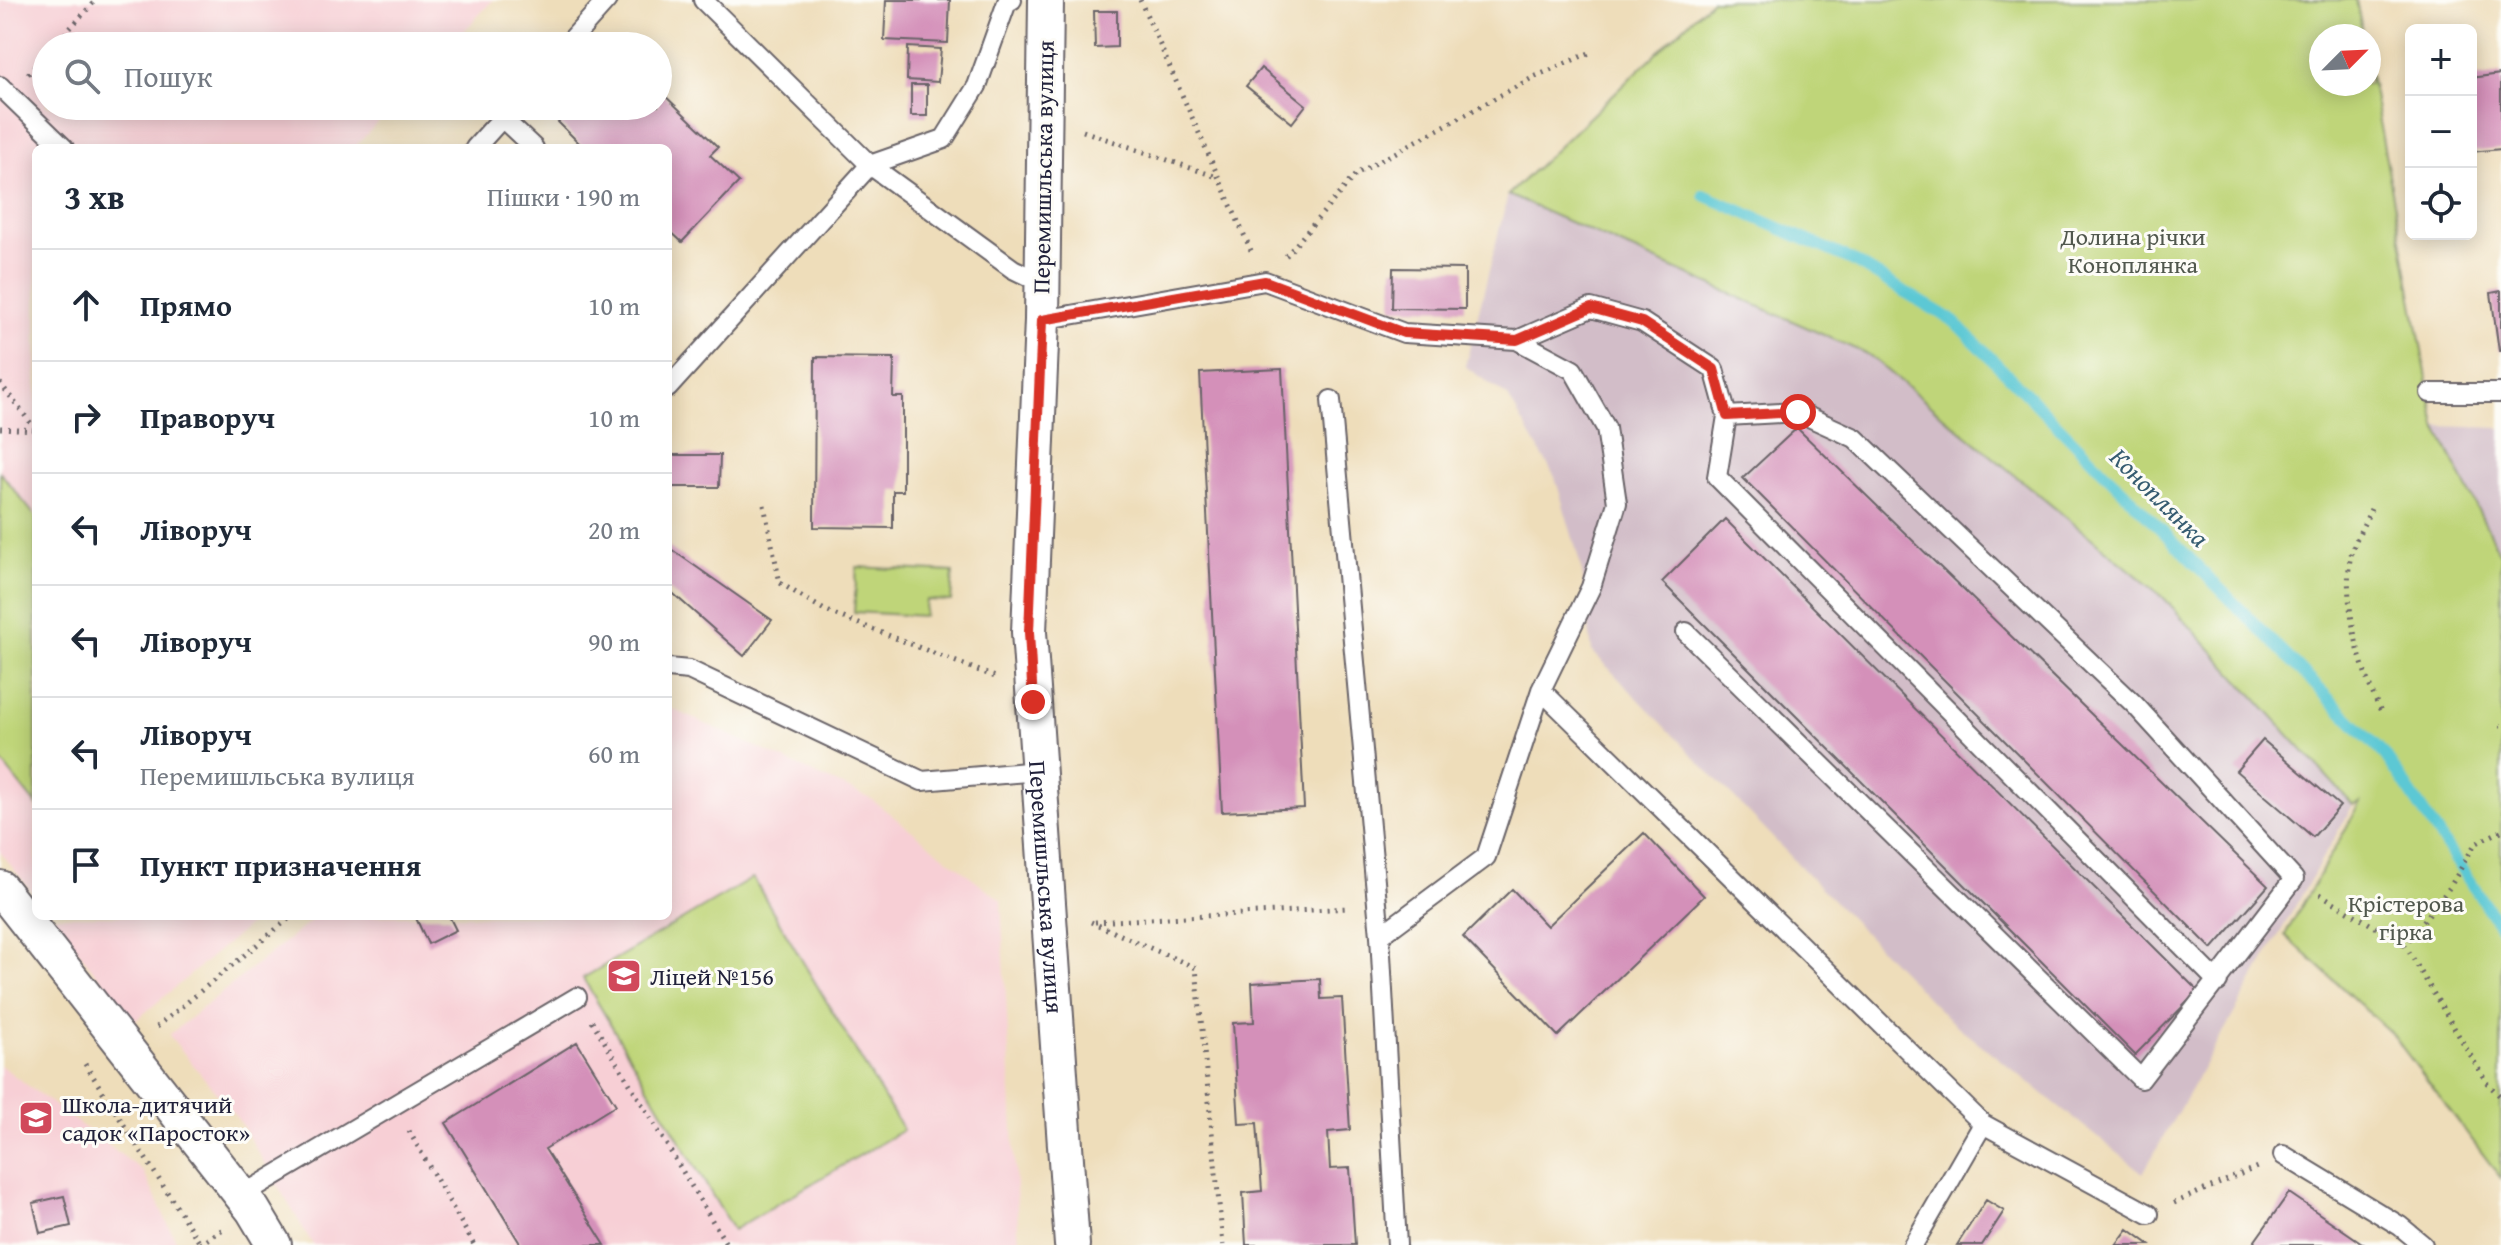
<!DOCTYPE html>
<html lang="uk">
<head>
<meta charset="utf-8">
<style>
  :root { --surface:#fff; --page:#f6f6f7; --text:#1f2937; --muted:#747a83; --line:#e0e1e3 }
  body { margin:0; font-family:"Gentium Book Plus",serif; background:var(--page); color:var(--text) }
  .controls { position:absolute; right:24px; top:24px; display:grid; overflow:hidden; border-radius:12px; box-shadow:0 4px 20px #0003 }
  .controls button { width:72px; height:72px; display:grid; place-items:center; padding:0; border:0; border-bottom:2px solid var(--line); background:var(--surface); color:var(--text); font:40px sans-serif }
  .compass { position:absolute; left:2309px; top:24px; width:72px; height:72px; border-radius:50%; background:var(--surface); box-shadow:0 4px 20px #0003; rotate:66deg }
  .stop { position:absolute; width:24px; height:24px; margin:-18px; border:6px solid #d93025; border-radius:50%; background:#fff }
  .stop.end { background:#d93025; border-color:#fff; box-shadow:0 2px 8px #0008 }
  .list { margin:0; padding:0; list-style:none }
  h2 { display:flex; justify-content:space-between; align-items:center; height:104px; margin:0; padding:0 32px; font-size:34px }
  h2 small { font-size:26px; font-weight:400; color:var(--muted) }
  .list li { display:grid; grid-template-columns:52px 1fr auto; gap:24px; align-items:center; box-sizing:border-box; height:112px; padding:0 32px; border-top:2px solid var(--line) }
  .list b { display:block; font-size:30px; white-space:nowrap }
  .list p { margin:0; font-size:26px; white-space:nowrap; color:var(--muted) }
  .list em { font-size:26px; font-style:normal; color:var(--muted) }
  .icon { flex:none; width:44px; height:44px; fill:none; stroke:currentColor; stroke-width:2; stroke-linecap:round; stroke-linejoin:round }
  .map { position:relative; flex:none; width:2501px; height:1245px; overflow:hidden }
  .search { position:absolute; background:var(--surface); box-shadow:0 4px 20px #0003; left:32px; top:32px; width:640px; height:88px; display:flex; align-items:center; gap:20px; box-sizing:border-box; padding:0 28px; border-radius:44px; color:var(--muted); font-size:30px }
  .panel { position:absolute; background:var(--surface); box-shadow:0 4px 20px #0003; left:32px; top:144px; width:640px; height:776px; border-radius:12px }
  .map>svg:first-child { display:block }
  .built { fill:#f7cfd5 }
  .industrial { fill:#d2bdc8 }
  .green { fill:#bfd579; stroke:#707c5a; stroke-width:2 }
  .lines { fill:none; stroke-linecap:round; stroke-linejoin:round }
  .stream { stroke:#5cc8d4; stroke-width:12 }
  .building { fill:#d490b9 }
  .service-casing { stroke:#696367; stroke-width:22 }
  .minor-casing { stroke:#696367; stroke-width:38 }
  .path { stroke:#696367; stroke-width:5; stroke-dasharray:2 6; stroke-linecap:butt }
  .service { stroke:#fff; stroke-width:18 }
  .minor { stroke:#fff; stroke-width:34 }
  .route { stroke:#d93025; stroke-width:10 }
  .labels { text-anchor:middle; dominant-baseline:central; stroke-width:6; stroke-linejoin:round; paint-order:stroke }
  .street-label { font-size:24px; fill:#22223b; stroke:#fdfcf7 }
  .park-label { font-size:24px; fill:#51584e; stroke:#fdfcf7 }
  .poi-label { font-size:24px; fill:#22223b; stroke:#fdfcf7; text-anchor:start }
  .water-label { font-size:26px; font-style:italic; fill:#365c71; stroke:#fdfcf7 }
</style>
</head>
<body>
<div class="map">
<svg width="2501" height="1245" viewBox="0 0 2501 1245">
  <rect width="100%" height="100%" fill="#fdfcf7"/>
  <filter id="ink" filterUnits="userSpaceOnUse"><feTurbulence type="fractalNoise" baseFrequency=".0125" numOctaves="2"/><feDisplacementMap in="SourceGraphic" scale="16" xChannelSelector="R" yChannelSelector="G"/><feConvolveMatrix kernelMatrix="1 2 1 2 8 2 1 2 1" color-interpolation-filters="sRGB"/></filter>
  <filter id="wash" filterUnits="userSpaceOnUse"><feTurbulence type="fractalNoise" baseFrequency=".006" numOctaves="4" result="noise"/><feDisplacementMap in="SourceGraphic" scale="32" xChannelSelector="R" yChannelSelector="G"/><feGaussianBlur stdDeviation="1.8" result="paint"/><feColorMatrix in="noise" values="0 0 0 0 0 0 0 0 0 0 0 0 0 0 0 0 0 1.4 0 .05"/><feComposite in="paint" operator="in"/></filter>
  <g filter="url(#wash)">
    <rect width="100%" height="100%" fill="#eeddba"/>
    <path class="built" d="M 0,0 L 493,0 L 450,46 L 46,46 L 46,106 L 393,106 L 354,148 L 36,148 L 36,897 L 0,852 Z
      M 668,707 L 871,799 L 1001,900 L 1019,1245 L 313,1245 L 240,1122 L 169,1035 L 317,916 L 668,916 Z
      M 51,916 L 260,916 L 134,1022 Z
      M 0,1065 L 143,1171 L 178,1245 L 0,1245 Z"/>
    <path class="industrial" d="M 1508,195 L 1869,355 L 2164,598 L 2353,805 L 2143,1173 L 1946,1017 L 1592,651 L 1581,566 L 1555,477 L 1508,397 L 1465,366 Z
      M 2436,426 L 2501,428 L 2501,556 Z"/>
    <path class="green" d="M 1712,0 L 2356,0 L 2363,36 L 2321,36 L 2321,84 L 2369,84 L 2369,68 L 2436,426 L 2501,556 L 2501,1178 L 2392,1034 L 2285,935 L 2361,802 L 2353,805 L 2164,598 L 1869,355 L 1508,195 Z
      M 0,472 L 36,517 L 36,805 L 0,760 Z
      M 857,567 L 953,572 L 951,601 L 926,600 L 924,616 L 854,612 Z
      M 753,878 L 903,1130 L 733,1230 L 583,978 Z"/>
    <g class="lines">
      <path class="stream" d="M 1704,195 L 1852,260 L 1955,322 L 2385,755 L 2501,928"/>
    </g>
    <g id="blocks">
      <path class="building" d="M 886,0 L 950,0 L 948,43 L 884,40 Z
        M 1094,11 L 1117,11 L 1117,47 L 1095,48 Z
        M 908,47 L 941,49 L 938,82 L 907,80 Z
        M 1261,68 L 1306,105 L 1292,123 L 1246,86 Z
        M 2501,74 L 2501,149 L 2471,152 L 2471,78 Z
        M 911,85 L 927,85 L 927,116 L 911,116 Z
        M 658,89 L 718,147 L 710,155 L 739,182 L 682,242 L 668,229 L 668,148 L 584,148 L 558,122 L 573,106 L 658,106 Z
        M 1393,268 L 1465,269 L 1465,309 L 1392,308 Z
        M 2501,291 L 2501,351 L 2499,351 L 2491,293 Z
        M 815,357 L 894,358 L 893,397 L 903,397 L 903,491 L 893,491 L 893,528 L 814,527 Z
        M 1282,369 L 1304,808 L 1222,812 L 1200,373 Z
        M 1797,428 L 2268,886 L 2212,949 L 1743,478 Z
        M 668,455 L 720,455 L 719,487 L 668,487 Z
        M 1725,519 L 2198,991 L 2135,1055 L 1662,582 Z
        M 668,547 L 772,620 L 744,656 L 668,589 Z
        M 2263,740 L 2340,806 L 2313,837 L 2236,771 Z
        M 1644,833 L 1704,896 L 1558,1036 L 1463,937 L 1512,889 L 1547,926 Z
        M 415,916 L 449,916 L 456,930 L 428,944 Z
        M 1320,979 L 1321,999 L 1342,998 L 1350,1130 L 1328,1132 L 1330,1169 L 1350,1168 L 1355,1245 L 1246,1245 L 1243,1193 L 1262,1191 L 1257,1123 L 1239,1124 L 1233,1023 L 1254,1022 L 1252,983 Z
        M 577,1042 L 616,1105 L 545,1149 L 605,1245 L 521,1245 L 446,1123 Z
        M 2289,1193 L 2365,1245 L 2252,1245 Z
        M 64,1196 L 71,1226 L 40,1233 L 33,1203 Z
        M 1986,1200 L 2004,1211 L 1982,1245 L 1957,1245 Z
        M 2128,1229 L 2150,1245 L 2116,1245 Z"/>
    </g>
  </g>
  <g filter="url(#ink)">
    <use href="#blocks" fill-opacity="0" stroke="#696367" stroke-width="2"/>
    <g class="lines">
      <g class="service-casing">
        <path id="service" d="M 703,0 L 870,165 L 944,139 L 977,86 L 1007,2 L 1012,0
          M 566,46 L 607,0
          M 0,86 L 64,148
          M 502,118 L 534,148
          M 475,148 L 513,106
          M 1042,320 L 1265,281 L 1404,333 L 1517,340 L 1573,370 L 1606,428 L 1617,503 L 1591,587 L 1541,690 L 1486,857 L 1380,936
          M 1517,340 L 1591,308 L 1642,322 L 1714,369 L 1727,416 L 1717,477 L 2218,982
          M 668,388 L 870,165 L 1013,269 L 1042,283
          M 2430,393 L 2501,393
          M 1331,400 L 1380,936 L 1397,1245
          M 1686,632 L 2141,1079 L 2294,879 L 2135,705 L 1855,438 L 1798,412 L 1727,416
          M 668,668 L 689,670 L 922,781 L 1038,771
          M 1541,690 L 1983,1124 L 2149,1214
          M 2283,1155 L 2400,1226 L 2423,1245
          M 242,1195 L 577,997
          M 1913,1245 L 1983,1124"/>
      </g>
      <g class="minor-casing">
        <g id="minor">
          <path id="s1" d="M 1046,0 L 1042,320 L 1029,632 L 1072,1245"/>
          <path d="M 0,888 L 253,1210 L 274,1245"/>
        </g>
      </g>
      <path class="path" d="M 1140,0 L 1253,255
        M 54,46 L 96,0
        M 28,74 L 46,54
        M 1083,131 L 1217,177
        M 1286,256 L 1356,174 L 1534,77 L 1594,51
        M 0,383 L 36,430
        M 0,428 L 35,430
        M 764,505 L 780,583 L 826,611 L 995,677
        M 2371,509 C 2365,523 2355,539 2351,555 C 2341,598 2361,675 2382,713
        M 2500,726 L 2501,726
        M 2501,831 L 2475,844 L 2450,887 L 2405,945 L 2487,1083 L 2501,1097
        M 2320,894 L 2405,945
        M 1091,922 L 1196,968 L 1223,1245
        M 1095,922 L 1348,908
        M 592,1021 L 727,1245
        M 157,1027 L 292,916
        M 85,1064 L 201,1245
        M 409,1131 L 474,1245
        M 2174,1203 L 2257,1167
        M 200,1244 L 223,1229"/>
      <use href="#service" class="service"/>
      <use href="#minor" class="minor"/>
    </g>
  </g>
  <g class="lines" filter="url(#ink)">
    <path class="route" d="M 1033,702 L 1029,632 L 1042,320 L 1265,281 L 1404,333 L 1517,340 L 1591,308 L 1642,322 L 1714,369 L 1727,416 L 1798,412"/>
  </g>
  <defs>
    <g id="school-square" transform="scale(1.8)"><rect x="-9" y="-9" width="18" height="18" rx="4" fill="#d1495b" stroke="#fdfcf7"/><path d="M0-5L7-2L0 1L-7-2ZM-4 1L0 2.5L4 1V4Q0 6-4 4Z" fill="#fff"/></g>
  </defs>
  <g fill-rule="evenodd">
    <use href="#school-square" x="624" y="976"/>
    <use href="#school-square" x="36" y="1118"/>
  </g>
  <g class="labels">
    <g class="street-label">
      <text transform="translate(1043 167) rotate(-89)">Перемишльська вулиця</text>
      <text stroke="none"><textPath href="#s1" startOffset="888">Перемишльська вулиця</textPath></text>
    </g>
    <g class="park-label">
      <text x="2133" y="236">Долина річки<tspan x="2133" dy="28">Коноплянка</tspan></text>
      <text x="2406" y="903">Крістерова<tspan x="2406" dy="28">гірка</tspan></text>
    </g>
    <g class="poi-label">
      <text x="650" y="976">Ліцей №156</text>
      <text x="62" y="1104">Школа-дитячий<tspan x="62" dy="28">садок «Паросток»</tspan></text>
    </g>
    <g class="water-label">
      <text transform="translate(2160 497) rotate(45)">Коноплянка</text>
    </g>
  </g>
</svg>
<div class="controls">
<button>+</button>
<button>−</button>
<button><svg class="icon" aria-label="locate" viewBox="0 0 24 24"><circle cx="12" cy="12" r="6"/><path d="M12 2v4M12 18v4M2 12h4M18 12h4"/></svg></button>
</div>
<svg class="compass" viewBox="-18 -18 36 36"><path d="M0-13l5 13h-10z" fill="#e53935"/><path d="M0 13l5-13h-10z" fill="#747a83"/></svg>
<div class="stop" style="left:1798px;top:412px"></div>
<div class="stop end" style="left:1033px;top:702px"></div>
<div class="search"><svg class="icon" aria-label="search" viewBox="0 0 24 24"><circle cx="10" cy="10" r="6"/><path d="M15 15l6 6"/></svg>Пошук</div>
<section class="panel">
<h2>3 хв<small>Пішки · 190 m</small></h2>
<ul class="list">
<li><svg class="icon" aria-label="ahead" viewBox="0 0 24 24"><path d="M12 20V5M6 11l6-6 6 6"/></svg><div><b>Прямо</b></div><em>10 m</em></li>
<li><svg class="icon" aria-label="right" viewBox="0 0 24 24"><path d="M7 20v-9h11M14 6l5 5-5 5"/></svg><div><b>Праворуч</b></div><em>10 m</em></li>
<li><svg class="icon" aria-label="left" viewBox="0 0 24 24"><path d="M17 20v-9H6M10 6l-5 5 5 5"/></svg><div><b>Ліворуч</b></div><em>20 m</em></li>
<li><svg class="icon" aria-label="left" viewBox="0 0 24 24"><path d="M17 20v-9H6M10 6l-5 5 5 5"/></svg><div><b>Ліворуч</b></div><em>90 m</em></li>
<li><svg class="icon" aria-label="left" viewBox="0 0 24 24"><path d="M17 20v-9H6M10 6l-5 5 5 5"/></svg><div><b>Ліворуч</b><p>Перемишльська вулиця</p></div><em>60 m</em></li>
<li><svg class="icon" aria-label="arrive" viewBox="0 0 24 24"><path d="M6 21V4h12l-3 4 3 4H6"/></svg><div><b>Пункт призначення</b></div></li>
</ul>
</section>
</div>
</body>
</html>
